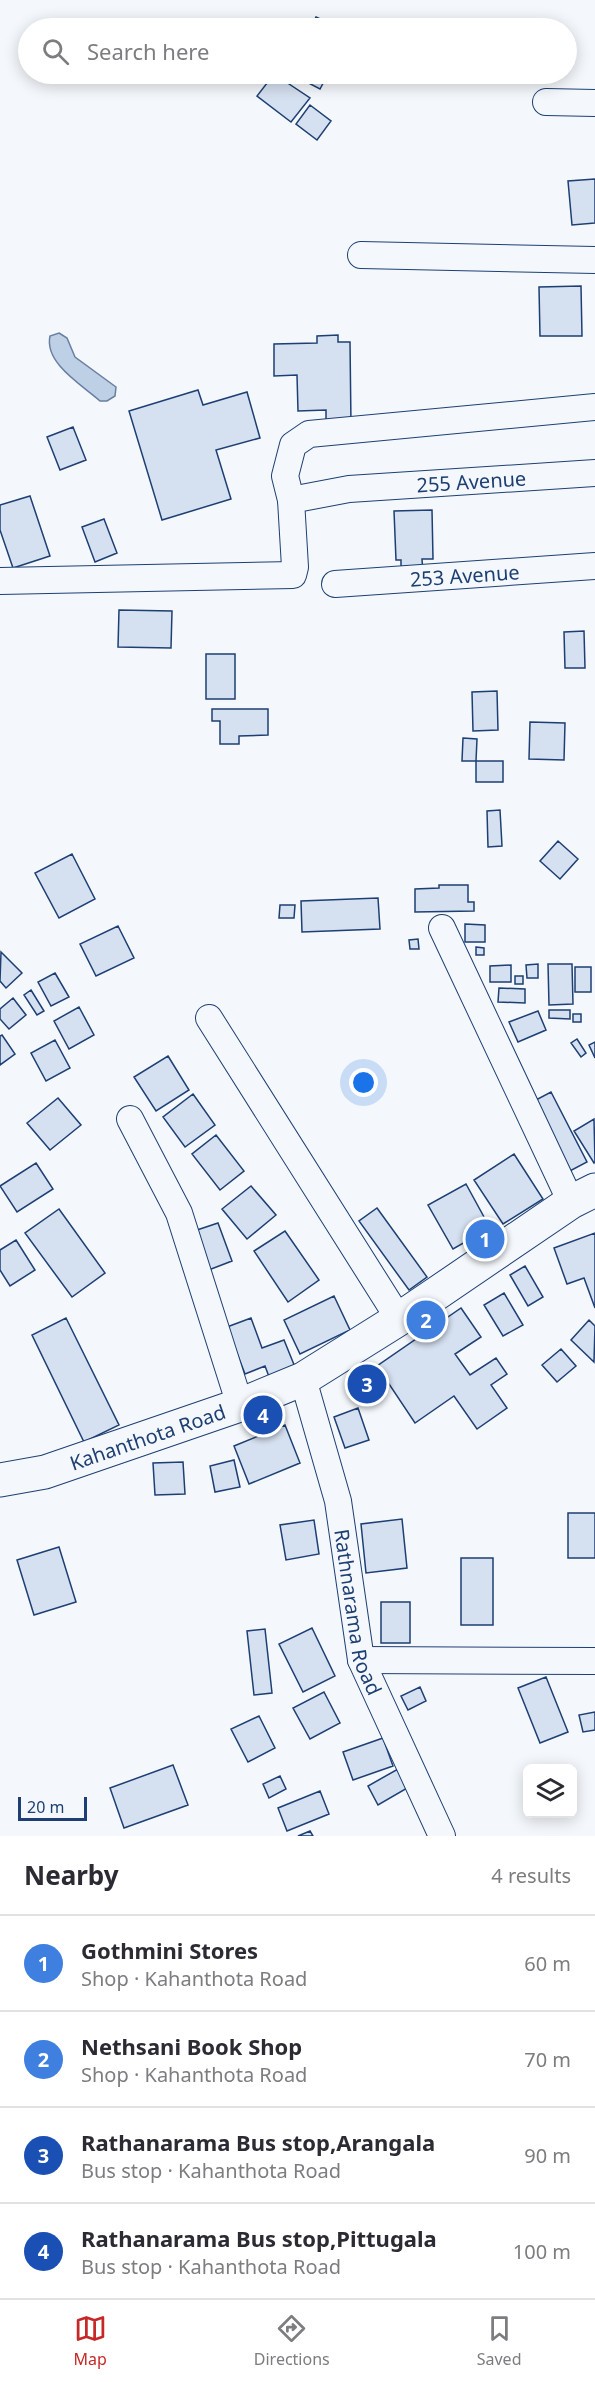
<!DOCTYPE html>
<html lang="en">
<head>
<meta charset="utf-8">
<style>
  :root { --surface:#fff; --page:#f2f2f3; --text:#2b2b33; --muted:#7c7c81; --line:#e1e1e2; --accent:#c62828 }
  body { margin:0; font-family:"Noto Sans",sans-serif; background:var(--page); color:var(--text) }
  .controls { position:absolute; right:18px; bottom:18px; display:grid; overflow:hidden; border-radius:9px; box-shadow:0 3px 15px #0003 }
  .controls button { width:54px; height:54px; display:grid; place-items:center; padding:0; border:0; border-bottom:2px solid var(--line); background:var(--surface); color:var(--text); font:30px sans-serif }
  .scale { position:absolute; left:18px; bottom:15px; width:69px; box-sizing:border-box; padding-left:6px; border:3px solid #1d3f73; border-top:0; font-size:16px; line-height:21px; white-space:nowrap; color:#1d3f73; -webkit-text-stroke:4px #f4f7fb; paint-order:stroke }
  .you { position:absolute; left:364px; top:1083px; width:21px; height:21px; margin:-15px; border:4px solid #fff; border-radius:50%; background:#1a73e8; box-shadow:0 0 0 9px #1a73e833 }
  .badge { display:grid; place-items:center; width:39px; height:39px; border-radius:50%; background:var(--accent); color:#fff; font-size:20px; font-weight:700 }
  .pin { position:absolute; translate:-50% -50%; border:3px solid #fff; box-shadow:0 2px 6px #0006 }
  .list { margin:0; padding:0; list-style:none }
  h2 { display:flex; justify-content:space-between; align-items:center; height:78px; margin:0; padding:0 24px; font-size:26px }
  h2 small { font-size:20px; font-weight:400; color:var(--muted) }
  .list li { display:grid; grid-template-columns:39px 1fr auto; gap:18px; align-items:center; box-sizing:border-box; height:96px; padding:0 24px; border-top:2px solid var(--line) }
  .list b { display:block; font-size:22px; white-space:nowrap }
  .list p { margin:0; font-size:20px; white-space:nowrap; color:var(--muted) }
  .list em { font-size:20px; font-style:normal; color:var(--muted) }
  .icon { flex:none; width:33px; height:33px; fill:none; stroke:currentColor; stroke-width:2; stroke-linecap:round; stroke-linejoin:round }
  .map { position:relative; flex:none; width:595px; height:1836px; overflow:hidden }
  .search { position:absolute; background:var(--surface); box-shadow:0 3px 15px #0003; left:18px; right:18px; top:18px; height:66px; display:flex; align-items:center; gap:15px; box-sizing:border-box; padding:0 21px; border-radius:33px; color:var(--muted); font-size:22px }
  .sheet { height:462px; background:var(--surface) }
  nav { display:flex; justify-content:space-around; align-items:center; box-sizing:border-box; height:84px; border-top:2px solid var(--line); background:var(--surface); font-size:16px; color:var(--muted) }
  nav a { display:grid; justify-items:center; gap:3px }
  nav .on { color:var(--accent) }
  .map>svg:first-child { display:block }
  .water { fill:#bed0e5; stroke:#687fa3; stroke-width:1.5 }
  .building { fill:#d5e0f0; stroke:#1d3f73; stroke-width:1.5 }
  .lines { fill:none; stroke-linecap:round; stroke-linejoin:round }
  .minor-casing { stroke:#1d3f73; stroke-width:28 }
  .major-casing { stroke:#1d3f73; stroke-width:35 }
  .minor { stroke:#f4f7fb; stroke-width:26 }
  .major { stroke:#f4f7fb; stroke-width:33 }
  .labels { text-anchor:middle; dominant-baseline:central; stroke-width:4.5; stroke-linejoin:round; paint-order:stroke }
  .street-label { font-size:20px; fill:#1d3f73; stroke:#f4f7fb }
</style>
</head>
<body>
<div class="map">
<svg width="595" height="1836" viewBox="0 0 595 1836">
  <rect width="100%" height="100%" fill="#f4f7fb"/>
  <path class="water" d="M 59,333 L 67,338 L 75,357 L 116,387 L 115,396 L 107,401 L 100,401 C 82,385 44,363 50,336 Z"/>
  <path class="building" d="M 316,17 L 339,28 L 311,28 Z
    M 274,74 L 310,98 L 291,122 L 257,96 Z
    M 299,74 L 328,74 L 320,89 L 297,77 Z
    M 310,105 L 331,121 L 317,140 L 296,124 Z
    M 595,179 L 595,223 L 572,225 L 568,181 Z
    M 581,286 L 582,336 L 540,336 L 539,287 Z
    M 338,335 L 338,342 L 350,342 L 351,425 L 326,426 L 326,410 L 298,411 L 297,375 L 274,376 L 274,344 L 317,343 L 317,336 Z
    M 198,390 L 203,405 L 247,392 L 260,438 L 216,450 L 231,499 L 162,520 L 129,411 Z
    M 73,427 L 86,460 L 60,470 L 47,437 Z
    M 30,496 L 50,556 L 13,568 L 0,530 L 0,505 Z
    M 432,510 L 433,559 L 422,559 L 423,573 L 401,573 L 401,560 L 396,560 L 394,511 Z
    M 104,519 L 117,553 L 95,562 L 82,527 Z
    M 119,610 L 172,611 L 171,648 L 118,647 Z
    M 584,631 L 585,668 L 565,668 L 564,632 Z
    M 206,654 L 235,654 L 235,699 L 206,699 Z
    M 497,691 L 498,730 L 473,731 L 472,692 Z
    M 212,709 L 268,709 L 268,735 L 239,736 L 239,744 L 220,744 L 220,721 L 212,721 Z
    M 530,722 L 565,723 L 564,760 L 529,759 Z
    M 463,738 L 477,739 L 476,761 L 462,761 Z
    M 476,761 L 503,761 L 503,782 L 476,782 Z
    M 500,810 L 502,846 L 488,847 L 487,811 Z
    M 558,841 L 578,859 L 560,879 L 540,861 Z
    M 72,854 L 95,899 L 59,918 L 35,873 Z
    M 439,885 L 468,885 L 468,902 L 474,902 L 474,911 L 415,912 L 415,889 L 439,888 Z
    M 378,898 L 380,929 L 302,932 L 301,901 Z
    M 280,905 L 295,905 L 294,918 L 279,918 Z
    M 465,924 L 485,925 L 485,942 L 465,942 Z
    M 118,926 L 134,958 L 96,976 L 80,944 Z
    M 418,939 L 419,949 L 410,949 L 409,940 Z
    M 476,947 L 484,948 L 484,955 L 476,955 Z
    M 1,952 L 22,973 L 6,988 L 0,981 Z
    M 538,964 L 538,978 L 527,978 L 526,965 Z
    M 548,964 L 572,964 L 573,1004 L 549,1005 Z
    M 511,965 L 511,982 L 490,982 L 490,966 Z
    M 575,967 L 591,967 L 591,992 L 575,992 Z
    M 55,973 L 69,997 L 51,1006 L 38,982 Z
    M 515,976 L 523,976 L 523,984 L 515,984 Z
    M 499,988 L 525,989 L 525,1003 L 498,1002 Z
    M 31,990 L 44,1011 L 37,1015 L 24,995 Z
    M 13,998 L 26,1015 L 9,1029 L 0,1019 L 0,1009 Z
    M 79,1007 L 94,1035 L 69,1049 L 54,1021 Z
    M 549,1010 L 570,1010 L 570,1019 L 549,1018 Z
    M 538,1011 L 546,1030 L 518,1042 L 509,1022 Z
    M 573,1014 L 581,1014 L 581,1022 L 573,1022 Z
    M 2,1035 L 15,1054 L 0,1065 L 0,1036 Z
    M 577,1039 L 586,1053 L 581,1057 L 571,1043 Z
    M 55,1040 L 70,1068 L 46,1081 L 31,1053 Z
    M 595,1042 L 595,1058 L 589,1045 Z
    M 168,1056 L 189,1090 L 156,1111 L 134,1077 Z
    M 551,1092 L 587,1162 L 568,1172 L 532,1102 Z
    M 193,1094 L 215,1125 L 185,1147 L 163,1117 Z
    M 58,1098 L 81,1125 L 50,1150 L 27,1123 Z
    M 594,1119 L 595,1162 L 594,1163 L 574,1131 Z
    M 216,1135 L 244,1171 L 220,1190 L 192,1154 Z
    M 514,1154 L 543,1199 L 503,1224 L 474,1180 Z
    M 36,1163 L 53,1189 L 17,1212 L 0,1186 Z
    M 466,1184 L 490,1228 L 453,1249 L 428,1205 Z
    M 251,1186 L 276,1215 L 247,1239 L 222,1209 Z
    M 377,1208 L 427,1277 L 409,1290 L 359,1221 Z
    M 59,1209 L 105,1273 L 72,1297 L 25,1233 Z
    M 218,1223 L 232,1261 L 206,1271 L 191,1232 Z
    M 285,1231 L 319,1280 L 288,1302 L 254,1251 Z
    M 595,1233 L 595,1308 L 584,1278 L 567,1284 L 554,1248 Z
    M 16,1240 L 35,1270 L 10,1286 L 0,1270 L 0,1250 Z
    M 525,1266 L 543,1297 L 528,1306 L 510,1275 Z
    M 504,1293 L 523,1325 L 503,1336 L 484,1305 Z
    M 334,1296 L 350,1330 L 300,1354 L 284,1320 Z
    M 461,1308 L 481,1337 L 455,1354 L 470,1375 L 496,1358 L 507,1374 L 491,1385 L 507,1408 L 477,1429 L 454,1396 L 415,1423 L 377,1366 Z
    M 66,1318 L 119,1425 L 84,1442 L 32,1335 Z
    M 251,1318 L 262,1348 L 284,1340 L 297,1372 L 271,1382 L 265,1366 L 245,1374 L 227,1327 Z
    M 589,1320 L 595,1326 L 594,1362 L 571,1340 Z
    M 561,1349 L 576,1366 L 557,1382 L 542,1365 Z
    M 358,1408 L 369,1440 L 345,1448 L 334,1417 Z
    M 285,1425 L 300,1463 L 249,1484 L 234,1446 Z
    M 234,1460 L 240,1487 L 215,1492 L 210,1466 Z
    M 183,1462 L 185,1494 L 155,1495 L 153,1463 Z
    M 568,1513 L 595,1513 L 595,1558 L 568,1558 Z
    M 402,1519 L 407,1568 L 366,1573 L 361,1524 Z
    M 314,1520 L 319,1554 L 286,1560 L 280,1525 Z
    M 59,1547 L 76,1602 L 34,1615 L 17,1560 Z
    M 461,1558 L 493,1558 L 493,1625 L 461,1625 Z
    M 381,1602 L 410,1602 L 410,1643 L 381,1643 Z
    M 312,1628 L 335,1676 L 303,1692 L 279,1644 Z
    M 265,1629 L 272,1693 L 254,1695 L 247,1631 Z
    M 546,1677 L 568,1732 L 540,1743 L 518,1688 Z
    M 420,1687 L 426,1701 L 408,1710 L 401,1696 Z
    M 324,1692 L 340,1723 L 310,1739 L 293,1708 Z
    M 595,1712 L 595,1730 L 583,1732 L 579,1715 Z
    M 259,1716 L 275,1748 L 248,1762 L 231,1729 Z
    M 383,1738 L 393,1766 L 353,1780 L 343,1752 Z
    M 173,1765 L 188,1805 L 124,1828 L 110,1788 Z
    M 573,1767 L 576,1797 L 572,1798 L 572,1768 L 561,1768 Z
    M 398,1769 L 409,1787 L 378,1805 L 368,1786 Z
    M 280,1776 L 286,1789 L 269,1798 L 263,1784 Z
    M 320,1791 L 329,1814 L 287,1831 L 278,1808 Z
    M 310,1831 L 313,1836 L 298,1836 Z"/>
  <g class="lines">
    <g class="minor-casing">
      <g id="minor">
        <path d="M 546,102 L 595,103"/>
        <path d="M 361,255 L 595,260"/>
        <path d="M 291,500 L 285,476 L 293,445 L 309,434 L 595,407"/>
        <path id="s1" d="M 0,581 L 293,575 L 295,567 L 291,500 L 349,489 L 595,473"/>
        <path id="s2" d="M 335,584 L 595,566"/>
        <path d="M 442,928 L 571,1202"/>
        <path d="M 209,1018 L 399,1319"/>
        <path d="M 130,1119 L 179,1213 L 240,1405"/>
        <path id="s3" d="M 303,1379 L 338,1501 L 361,1660 L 442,1836"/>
        <path d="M 361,1660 L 595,1661"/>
      </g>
    </g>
    <g class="major-casing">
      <g id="major">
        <path id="s4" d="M 0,1480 L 45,1472 L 240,1405 L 303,1379 L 399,1319 L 571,1202 L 595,1190"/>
      </g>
    </g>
    <use href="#minor" class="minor"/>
    <use href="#major" class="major"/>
  </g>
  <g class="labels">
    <g class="street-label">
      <text stroke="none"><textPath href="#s1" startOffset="550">255 Avenue</textPath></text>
      <text stroke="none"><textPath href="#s2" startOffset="130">253 Avenue</textPath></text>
      <text stroke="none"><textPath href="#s4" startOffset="154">Kahanthota Road</textPath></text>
      <text stroke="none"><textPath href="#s3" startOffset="240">Rathnarama Road</textPath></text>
    </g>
  </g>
</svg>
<div class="controls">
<button><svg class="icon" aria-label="layers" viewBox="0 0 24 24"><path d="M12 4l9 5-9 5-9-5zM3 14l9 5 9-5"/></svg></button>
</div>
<div class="scale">20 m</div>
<div class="you"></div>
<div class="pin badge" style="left:485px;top:1239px;background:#3f7fe0">1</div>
<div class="pin badge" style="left:426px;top:1320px;background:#3f7fe0">2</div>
<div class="pin badge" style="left:367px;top:1384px;background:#1a4fb4">3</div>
<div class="pin badge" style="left:263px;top:1415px;background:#1a4fb4">4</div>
<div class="search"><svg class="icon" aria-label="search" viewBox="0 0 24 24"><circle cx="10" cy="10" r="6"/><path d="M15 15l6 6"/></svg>Search here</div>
</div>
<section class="sheet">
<h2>Nearby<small>4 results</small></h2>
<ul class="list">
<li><span class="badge" style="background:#3f7fe0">1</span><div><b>Gothmini Stores</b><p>Shop · Kahanthota Road</p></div><em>60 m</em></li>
<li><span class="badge" style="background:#3f7fe0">2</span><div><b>Nethsani Book Shop</b><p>Shop · Kahanthota Road</p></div><em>70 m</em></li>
<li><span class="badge" style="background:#1a4fb4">3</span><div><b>Rathanarama Bus stop,Arangala</b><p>Bus stop · Kahanthota Road</p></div><em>90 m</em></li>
<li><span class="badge" style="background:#1a4fb4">4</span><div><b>Rathanarama Bus stop,Pittugala</b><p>Bus stop · Kahanthota Road</p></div><em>100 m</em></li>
</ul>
</section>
<nav>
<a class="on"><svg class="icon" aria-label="map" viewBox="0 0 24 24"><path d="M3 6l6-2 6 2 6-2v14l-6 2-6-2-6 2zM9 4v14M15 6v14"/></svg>Map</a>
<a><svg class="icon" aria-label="directions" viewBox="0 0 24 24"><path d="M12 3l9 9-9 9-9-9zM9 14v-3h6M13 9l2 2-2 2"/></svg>Directions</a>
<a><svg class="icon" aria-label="saved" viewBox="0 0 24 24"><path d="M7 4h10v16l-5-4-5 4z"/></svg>Saved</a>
</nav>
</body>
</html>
